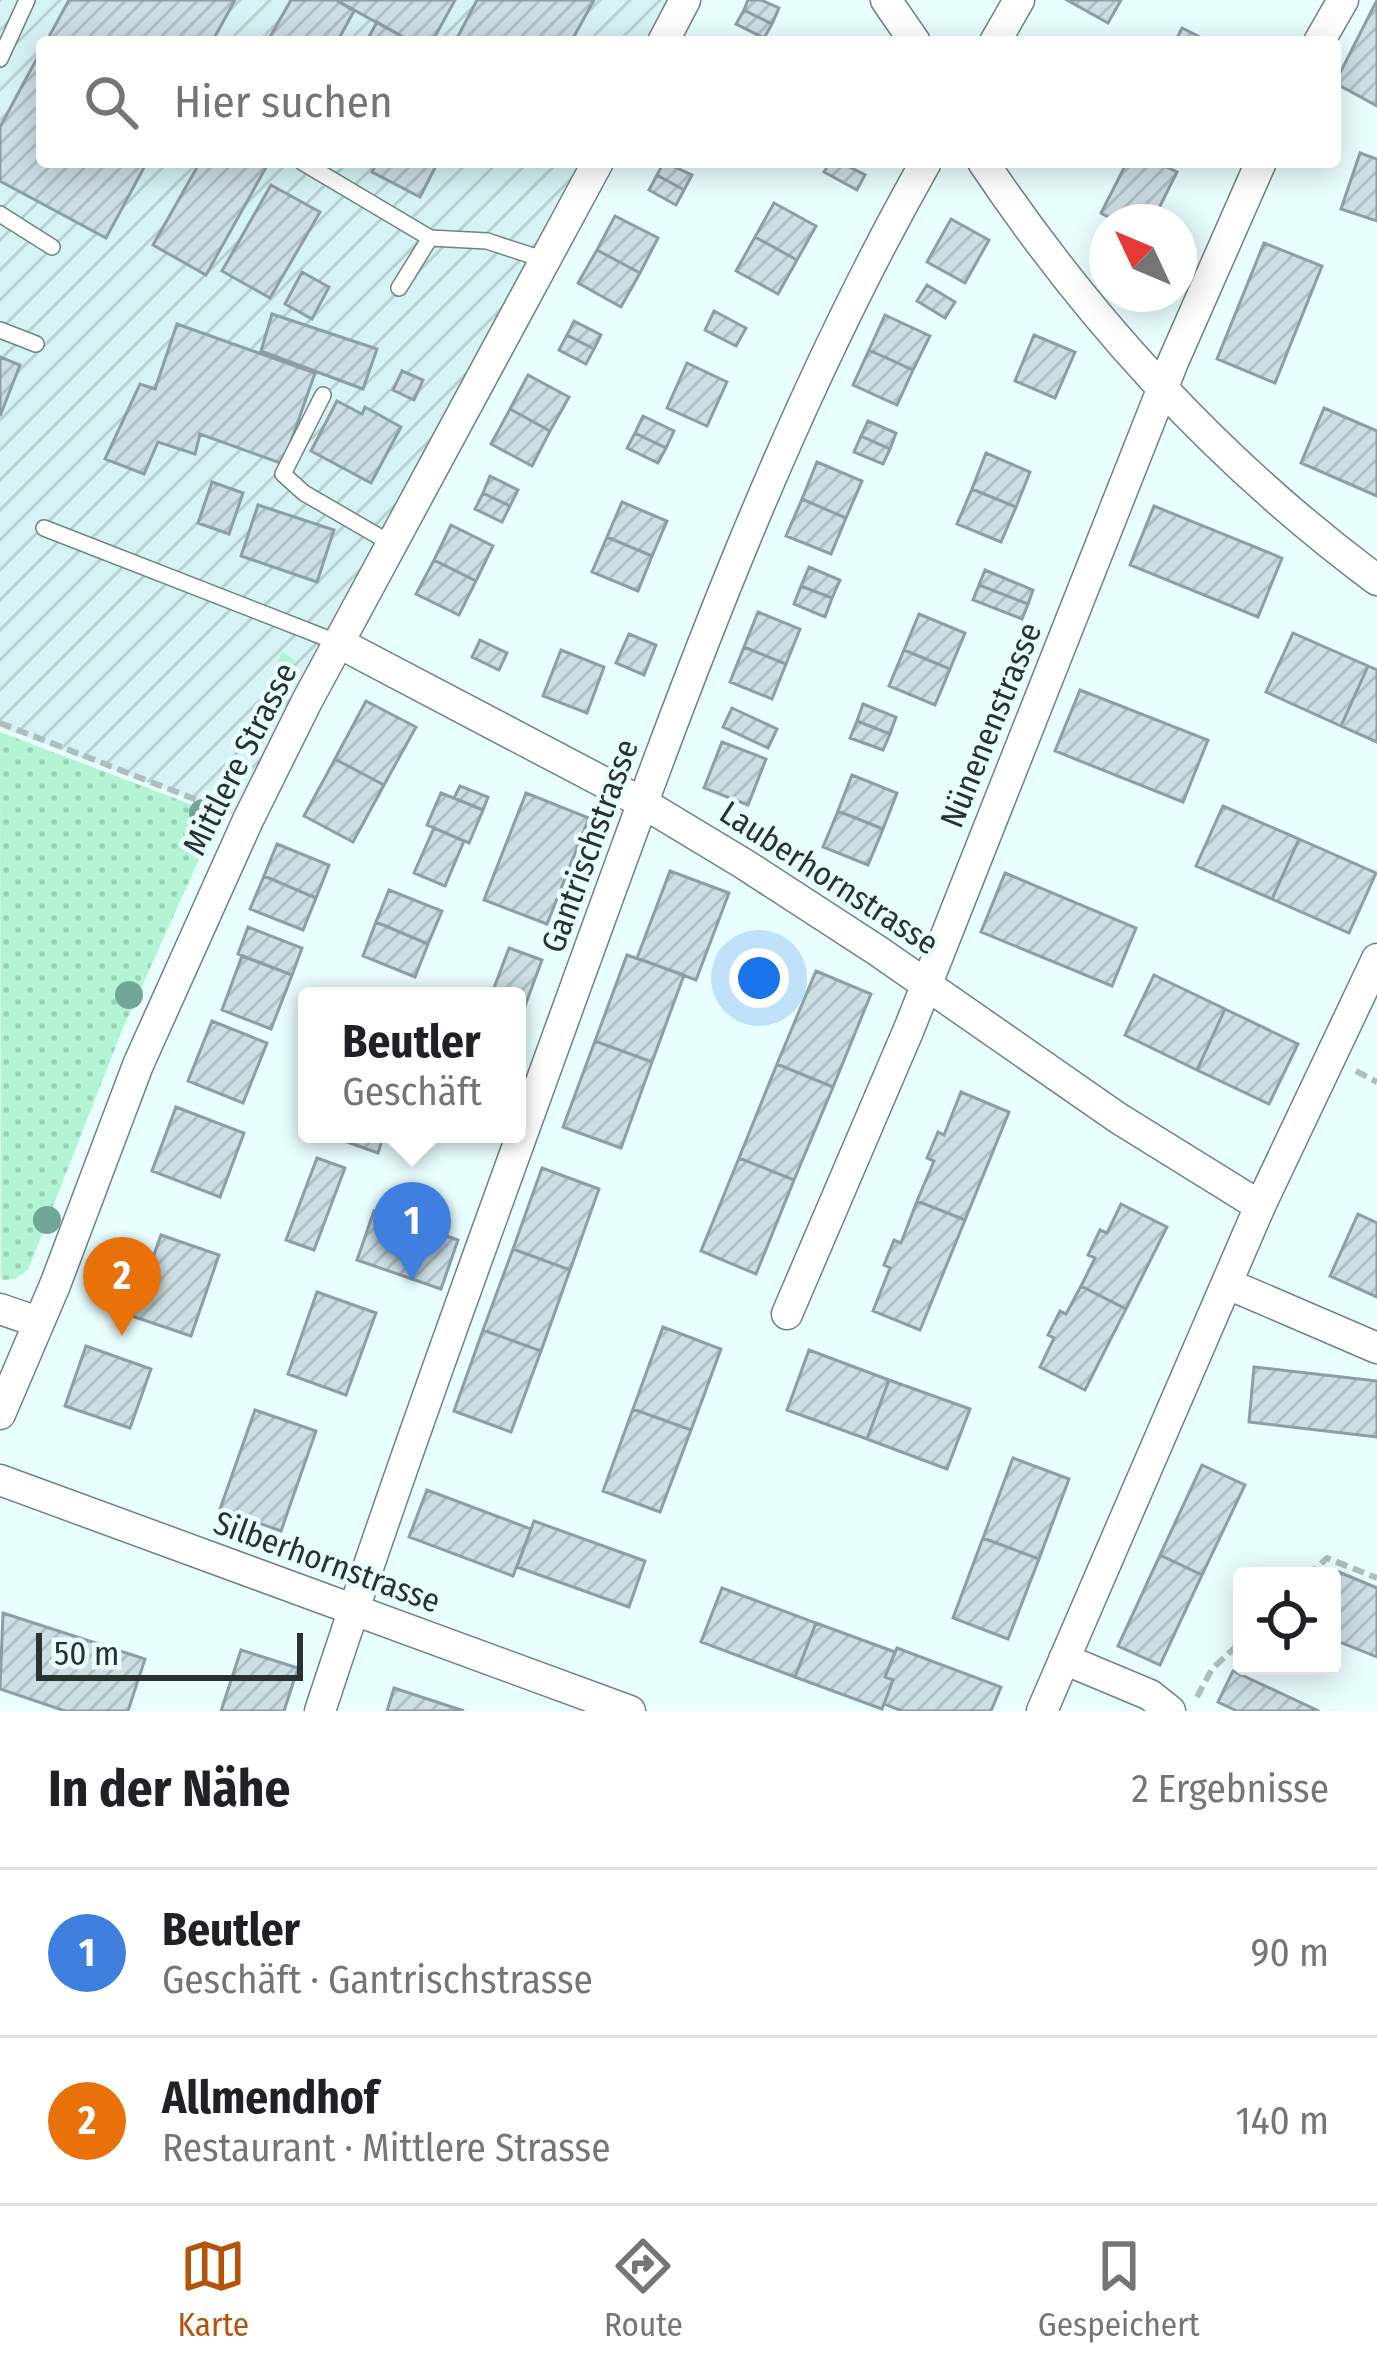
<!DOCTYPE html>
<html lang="de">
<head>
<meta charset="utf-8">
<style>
  :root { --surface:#fff; --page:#f6f6f6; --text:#202124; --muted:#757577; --line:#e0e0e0; --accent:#b45309 }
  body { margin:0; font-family:"Fira Sans Condensed",sans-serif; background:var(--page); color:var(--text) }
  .controls { position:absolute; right:36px; bottom:36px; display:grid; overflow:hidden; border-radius:12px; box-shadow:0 6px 30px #0003 }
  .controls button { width:108px; height:108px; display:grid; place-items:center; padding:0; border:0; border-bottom:3px solid var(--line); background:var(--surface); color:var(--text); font:60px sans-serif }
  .compass { position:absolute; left:1089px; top:204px; width:108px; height:108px; border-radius:50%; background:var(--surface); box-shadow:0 6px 30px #0003; rotate:314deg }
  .scale { position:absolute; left:36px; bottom:30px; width:267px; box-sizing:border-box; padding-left:12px; border:6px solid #293131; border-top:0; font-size:33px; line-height:42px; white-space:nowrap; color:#293131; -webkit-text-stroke:9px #e9feff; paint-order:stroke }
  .you { position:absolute; left:759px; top:978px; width:42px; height:42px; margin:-30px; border:9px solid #fff; border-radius:50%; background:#1a73e8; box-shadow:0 0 0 18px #1a73e833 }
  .badge { display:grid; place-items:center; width:78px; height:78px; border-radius:50%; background:var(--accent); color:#fff; font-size:39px; font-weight:700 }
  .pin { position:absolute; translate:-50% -99px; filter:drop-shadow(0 3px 6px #0008) }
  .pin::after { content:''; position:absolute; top:63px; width:42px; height:36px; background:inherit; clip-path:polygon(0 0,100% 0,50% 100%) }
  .popup { position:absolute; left:298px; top:987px; width:228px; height:156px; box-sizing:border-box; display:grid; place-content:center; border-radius:12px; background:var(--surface); filter:drop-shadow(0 3px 9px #0005); font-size:39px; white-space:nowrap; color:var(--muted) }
  .popup b { font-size:45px; color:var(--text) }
  .popup::after { content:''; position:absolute; left:50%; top:100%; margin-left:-24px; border:24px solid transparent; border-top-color:var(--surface) }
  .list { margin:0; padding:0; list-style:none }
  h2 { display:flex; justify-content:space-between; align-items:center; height:156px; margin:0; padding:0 48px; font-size:51px }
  h2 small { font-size:39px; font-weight:400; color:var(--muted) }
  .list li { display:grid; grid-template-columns:78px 1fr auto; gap:36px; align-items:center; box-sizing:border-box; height:168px; padding:0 48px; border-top:3px solid var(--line) }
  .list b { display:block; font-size:45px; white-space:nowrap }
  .list p { margin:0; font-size:39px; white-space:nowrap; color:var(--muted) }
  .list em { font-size:39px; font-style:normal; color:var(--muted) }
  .icon { flex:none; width:66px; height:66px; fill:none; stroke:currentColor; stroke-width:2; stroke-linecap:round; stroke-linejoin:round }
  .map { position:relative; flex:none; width:1377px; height:1711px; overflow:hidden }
  .search { position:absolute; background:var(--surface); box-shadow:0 6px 30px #0003; left:36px; right:36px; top:36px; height:132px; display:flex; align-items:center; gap:30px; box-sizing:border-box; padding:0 42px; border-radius:12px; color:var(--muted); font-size:45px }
  .sheet { height:492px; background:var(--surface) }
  nav { display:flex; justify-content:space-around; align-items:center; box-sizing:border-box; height:168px; border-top:3px solid var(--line); background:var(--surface); font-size:33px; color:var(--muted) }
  nav a { display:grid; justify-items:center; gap:6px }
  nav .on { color:var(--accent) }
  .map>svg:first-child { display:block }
  .industrial { fill:url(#industrial-furrows) }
  .grass { fill:url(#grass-dots) }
  .building { fill:url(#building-hatch); stroke:#8d9ea4; stroke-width:3 }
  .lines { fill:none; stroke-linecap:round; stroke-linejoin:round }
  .service-casing { stroke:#708283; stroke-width:18 }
  .minor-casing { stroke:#708283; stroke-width:33 }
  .path { stroke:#adbebf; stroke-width:6; stroke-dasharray:12 6; stroke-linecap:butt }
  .service { stroke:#fff; stroke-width:15 }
  .minor { stroke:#fff; stroke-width:30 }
  .tree { fill:#72a697 }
  .labels { text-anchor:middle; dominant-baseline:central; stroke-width:9; stroke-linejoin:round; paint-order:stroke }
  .street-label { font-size:33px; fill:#293131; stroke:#e9feff }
</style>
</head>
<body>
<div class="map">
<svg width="1377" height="1711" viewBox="0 0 1377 1711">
  <defs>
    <pattern id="industrial-furrows" width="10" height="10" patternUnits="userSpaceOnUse" patternTransform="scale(3)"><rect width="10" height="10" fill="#d5f3f5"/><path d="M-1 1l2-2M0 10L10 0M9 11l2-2" fill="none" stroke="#b7d1d2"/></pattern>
    <pattern id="grass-dots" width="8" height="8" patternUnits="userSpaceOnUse" patternTransform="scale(3)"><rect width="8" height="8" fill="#b2f4d4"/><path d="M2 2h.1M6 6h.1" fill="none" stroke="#99d2b6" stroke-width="1.8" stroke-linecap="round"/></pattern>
    <pattern id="building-hatch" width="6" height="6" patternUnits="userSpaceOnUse" patternTransform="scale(3)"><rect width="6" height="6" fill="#ccdfe5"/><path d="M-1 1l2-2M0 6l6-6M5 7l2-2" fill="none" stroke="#afc0c5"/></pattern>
  </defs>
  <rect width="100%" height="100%" fill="#e9feff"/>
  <path class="industrial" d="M 0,0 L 685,0 L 663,42 L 42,42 L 42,162 L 598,162 L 248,820 L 0,727 Z"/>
  <path class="grass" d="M 282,651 L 294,660 L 295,668 L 253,748 L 243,745 L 252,724 L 260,726 L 270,701 L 263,698 Z
    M 0,732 L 219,815 L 123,1028 L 28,1270 L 15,1279 L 1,1280 Z"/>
  <path class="building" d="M 69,0 L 235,0 L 212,42 L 46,42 Z
    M 291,0 L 336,0 L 354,11 L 337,42 L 267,42 Z
    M 336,0 L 455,0 L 432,42 L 412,42 Z
    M 477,0 L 594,0 L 571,42 L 455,42 Z
    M 748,0 L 761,0 L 779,8 L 772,24 L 744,10 Z
    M 1067,0 L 1121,0 L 1108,23 Z
    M 1377,0 L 1377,106 L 1335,83 Z
    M 744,10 L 772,24 L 764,38 L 736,24 Z
    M 377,22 L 412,42 L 366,42 Z
    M 1182,28 L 1210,42 L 1175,42 Z
    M 42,49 L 42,162 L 147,162 L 106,238 L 0,181 L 0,127 Z
    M 1360,153 L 1377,159 L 1377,221 L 1341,209 Z
    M 200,162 L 269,162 L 206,275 L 153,245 Z
    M 377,162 L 438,162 L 420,197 L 372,172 Z
    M 664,162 L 692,175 L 684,190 L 657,175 Z
    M 830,162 L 840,162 L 865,175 L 857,190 L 824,172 Z
    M 1127,162 L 1156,162 L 1177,172 L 1152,222 L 1118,222 L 1101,213 Z
    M 657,175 L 684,190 L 676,205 L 649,190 Z
    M 271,185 L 320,212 L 270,298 L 222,271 Z
    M 774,203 L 816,226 L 797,260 L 755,237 Z
    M 615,216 L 658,238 L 640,273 L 597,250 Z
    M 951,219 L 989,240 L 965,283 L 927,262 Z
    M 755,237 L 797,260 L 778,294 L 736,271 Z
    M 1264,243 L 1322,266 L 1275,383 L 1217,359 Z
    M 597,250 L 640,273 L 621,307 L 578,283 Z
    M 302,272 L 329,287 L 312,319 L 285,304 Z
    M 927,285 L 955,302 L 945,318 L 917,301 Z
    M 714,311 L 746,328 L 736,346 L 705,330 Z
    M 272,314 L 377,349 L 363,389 L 261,351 Z
    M 885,315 L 930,336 L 913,370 L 869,350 Z
    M 574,321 L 601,335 L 594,349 L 567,335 Z
    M 177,324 L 315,373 L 283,464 L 200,434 L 195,454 L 158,442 L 144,474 L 105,459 L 140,384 L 155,389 Z
    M 567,335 L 594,349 L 586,364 L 559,350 Z
    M 1034,335 L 1075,352 L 1055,398 L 1015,381 Z
    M 869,350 L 913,370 L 897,405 L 853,385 Z
    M 0,357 L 20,365 L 0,416 Z
    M 687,363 L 727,382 L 707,426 L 667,408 Z
    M 402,371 L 423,380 L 414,400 L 393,390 Z
    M 528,375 L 569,397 L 550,431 L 510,409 Z
    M 337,401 L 362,414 L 365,407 L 401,427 L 371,483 L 311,451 Z
    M 1324,408 L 1377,431 L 1377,496 L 1301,463 Z
    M 510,409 L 550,431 L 532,466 L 491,444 Z
    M 643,416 L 674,431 L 666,448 L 635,433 Z
    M 868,421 L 896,433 L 890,449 L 861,436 Z
    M 635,433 L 666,448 L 658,463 L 627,448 Z
    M 861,436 L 890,449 L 883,464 L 854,452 Z
    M 986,453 L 1030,472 L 1016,507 L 972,489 Z
    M 817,462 L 862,481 L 846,518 L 802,499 Z
    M 490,476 L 518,490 L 510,506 L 483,493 Z
    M 212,482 L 243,493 L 229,534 L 198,523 Z
    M 972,489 L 1016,507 L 1001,542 L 957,524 Z
    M 483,493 L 510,506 L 502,522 L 475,509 Z
    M 802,499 L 846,518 L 831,554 L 786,536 Z
    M 622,502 L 667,521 L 652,556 L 607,537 Z
    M 258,505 L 334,530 L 317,582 L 241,556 Z
    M 1154,506 L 1282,558 L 1258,617 L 1130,565 Z
    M 451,525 L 493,546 L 476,581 L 434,560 Z
    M 607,537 L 652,556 L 638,591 L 592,572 Z
    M 434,560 L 476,581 L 459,615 L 416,594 Z
    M 809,567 L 840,580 L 832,598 L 801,586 Z
    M 985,570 L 1033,590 L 1028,604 L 979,585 Z
    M 979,585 L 1028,604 L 1022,619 L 973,600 Z
    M 801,586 L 832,598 L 825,617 L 794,604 Z
    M 758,612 L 800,629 L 786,664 L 744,647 Z
    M 919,614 L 965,633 L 950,669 L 904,650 Z
    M 1293,633 L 1368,666 L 1341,726 L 1266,692 Z
    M 629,634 L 656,645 L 644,675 L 616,663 Z
    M 480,640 L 507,653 L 499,670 L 472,657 Z
    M 744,647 L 786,664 L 772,699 L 730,682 Z
    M 561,650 L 604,667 L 587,713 L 543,696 Z
    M 904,650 L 950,669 L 935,705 L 889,686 Z
    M 1368,666 L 1377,670 L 1377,742 L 1341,726 Z
    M 1080,690 L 1208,740 L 1183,802 L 1055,751 Z
    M 366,701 L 416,727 L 384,785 L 335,759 Z
    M 863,704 L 896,717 L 890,734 L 857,721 Z
    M 732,708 L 777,729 L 768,748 L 723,727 Z
    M 857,721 L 890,734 L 883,750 L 850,738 Z
    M 722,742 L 766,759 L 748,805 L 704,788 Z
    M 335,759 L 384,785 L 353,842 L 304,816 Z
    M 852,775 L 897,793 L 883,829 L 838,811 Z
    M 460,786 L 488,797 L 483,810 L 454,798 Z
    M 441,793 L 483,810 L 469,843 L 427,825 Z
    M 526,793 L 589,818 L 547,924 L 484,900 Z
    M 1223,806 L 1299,839 L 1272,899 L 1196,866 Z
    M 838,811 L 883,829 L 868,865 L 823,847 Z
    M 434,828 L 464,841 L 445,886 L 414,873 Z
    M 1299,839 L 1376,873 L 1349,933 L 1272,899 Z
    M 277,844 L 329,865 L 316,898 L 264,876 Z
    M 670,871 L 729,893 L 696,980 L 637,958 Z
    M 1005,873 L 1136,928 L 1112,986 L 981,932 Z
    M 264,876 L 316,898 L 303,930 L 250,909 Z
    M 389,890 L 442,911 L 428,944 L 376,922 Z
    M 376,922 L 428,944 L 415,977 L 363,956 Z
    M 248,927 L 302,948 L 292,975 L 238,954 Z
    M 509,948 L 542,960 L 519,1022 L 517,996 L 491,996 Z
    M 627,955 L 684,975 L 652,1062 L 595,1041 Z
    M 242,956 L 292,975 L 271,1029 L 222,1010 Z
    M 816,971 L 871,994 L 833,1087 L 777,1064 Z
    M 1154,975 L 1225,1009 L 1197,1070 L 1125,1035 Z
    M 1225,1009 L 1298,1044 L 1269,1104 L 1197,1070 Z
    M 212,1021 L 267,1043 L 243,1103 L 188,1081 Z
    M 595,1041 L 652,1062 L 621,1148 L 563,1127 Z
    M 777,1064 L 833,1087 L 794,1180 L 739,1158 Z
    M 961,1092 L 1009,1112 L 965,1220 L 917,1201 L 934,1161 L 927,1158 L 938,1132 L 944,1135 Z
    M 176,1107 L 244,1133 L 220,1197 L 152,1171 Z
    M 325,1134 L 384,1134 L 378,1153 Z
    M 317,1158 L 345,1168 L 314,1250 L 286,1240 Z
    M 739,1158 L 794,1180 L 756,1274 L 701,1251 Z
    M 542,1168 L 599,1189 L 570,1270 L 513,1249 Z
    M 917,1201 L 965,1220 L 920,1330 L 873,1311 L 890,1268 L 884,1265 L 894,1240 L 901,1243 Z
    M 1121,1204 L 1167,1227 L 1126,1309 L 1081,1286 L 1095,1258 L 1088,1255 L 1100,1230 L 1107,1233 Z
    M 374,1211 L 458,1240 L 441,1289 L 357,1260 Z
    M 1358,1214 L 1377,1223 L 1377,1297 L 1330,1276 Z
    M 161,1235 L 219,1255 L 191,1336 L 132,1316 Z
    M 513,1249 L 570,1270 L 541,1351 L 483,1330 Z
    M 1081,1286 L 1126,1309 L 1085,1390 L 1040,1367 L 1054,1338 L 1048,1335 L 1060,1311 L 1066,1314 Z
    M 317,1292 L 376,1313 L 346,1395 L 288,1374 Z
    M 663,1327 L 721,1349 L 691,1430 L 633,1409 Z
    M 483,1330 L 541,1351 L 511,1432 L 454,1411 Z
    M 86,1346 L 151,1369 L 130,1428 L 65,1406 Z
    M 809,1350 L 889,1380 L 867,1439 L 787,1410 Z
    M 1254,1367 L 1377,1381 L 1377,1437 L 1249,1422 Z
    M 889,1380 L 970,1409 L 947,1469 L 867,1439 Z
    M 633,1409 L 691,1430 L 660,1512 L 603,1491 Z
    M 255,1410 L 316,1431 L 281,1531 L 220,1509 Z
    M 1013,1458 L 1069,1479 L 1039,1559 L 983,1538 Z
    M 1202,1465 L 1245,1485 L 1202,1575 L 1160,1555 Z
    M 427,1490 L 531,1529 L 513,1576 L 409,1537 Z
    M 534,1521 L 645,1561 L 629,1607 L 517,1567 Z
    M 983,1538 L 1039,1559 L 1008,1639 L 953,1618 Z
    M 1160,1555 L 1202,1575 L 1160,1665 L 1118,1646 Z
    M 1339,1572 L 1377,1588 L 1377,1657 L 1332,1639 L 1332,1589 Z
    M 722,1588 L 816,1623 L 795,1677 L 701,1642 Z
    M 3,1613 L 145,1659 L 128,1711 L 65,1711 L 0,1689 Z
    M 816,1623 L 895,1652 L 885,1677 L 893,1680 L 882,1709 L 795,1677 Z
    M 897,1648 L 1001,1687 L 991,1711 L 902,1711 L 884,1704 L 893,1680 L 885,1677 Z
    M 241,1650 L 298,1668 L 284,1711 L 221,1711 Z
    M 1233,1671 L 1319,1711 L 1237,1711 L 1218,1702 Z
    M 394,1688 L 464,1711 L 387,1711 Z"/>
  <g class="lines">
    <g class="service-casing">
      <path id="service" d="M 0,59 L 27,0
        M 302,162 L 430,238 L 487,241 L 545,260
        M 0,214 L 52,247
        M 399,288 L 430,238
        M 0,330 L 36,344
        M 323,395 L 283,474 L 304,493 L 392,544
        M 44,528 L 339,643"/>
    </g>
    <g class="minor-casing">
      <path id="minor" d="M 886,0 L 915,42
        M 663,42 L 685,0
        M 995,42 L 1019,0
        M 1319,42 L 1343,0
        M 983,162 C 1091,323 1221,464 1377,580
        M 339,643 L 643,803 L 744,864 L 878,951 L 1118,1118 L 1260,1206
        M 1228,1284 L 1377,1348
        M 0,1309 L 38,1322
        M 787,1314 L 909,1029 L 1173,362 L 1261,162
        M 0,1414 L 55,1285 L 138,1065 L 248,820 L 307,701 L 598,162
        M 0,1480 L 630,1711
        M 1064,1659 L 1150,1695 L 1170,1711
        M 320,1711 C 402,1461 493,1215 582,969 C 682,694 782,416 926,162
        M 1042,1711 L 1260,1206 L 1377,959"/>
    </g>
    <path class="path" d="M 0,723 L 220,809
      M 1356,1071 L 1377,1082
      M 1308,1576 L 1327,1558 L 1377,1578
      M 1197,1697 L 1212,1669 L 1242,1641"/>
    <use href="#service" class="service"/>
    <use href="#minor" class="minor"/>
  </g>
  <g class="tree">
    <circle cx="203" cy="813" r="14"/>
    <circle cx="129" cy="995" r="14"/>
    <circle cx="47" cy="1220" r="14"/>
  </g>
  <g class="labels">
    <g class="street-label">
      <text transform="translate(991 725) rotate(-68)">Nünenenstrasse</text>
      <text transform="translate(240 759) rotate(-63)">Mittlere Strasse</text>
      <text transform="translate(590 846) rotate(-70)">Gantrischstrasse</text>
      <text transform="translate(829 878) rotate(33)">Lauberhornstrasse</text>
      <text transform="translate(327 1562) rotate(20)">Silberhornstrasse</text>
    </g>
  </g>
</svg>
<div class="controls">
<button><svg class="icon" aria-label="locate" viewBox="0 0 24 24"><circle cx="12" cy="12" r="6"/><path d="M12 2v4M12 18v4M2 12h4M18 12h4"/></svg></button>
</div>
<svg class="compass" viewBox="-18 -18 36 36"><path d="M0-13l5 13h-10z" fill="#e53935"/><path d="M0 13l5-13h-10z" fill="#757577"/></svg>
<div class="scale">50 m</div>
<div class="you"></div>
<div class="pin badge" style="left:412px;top:1281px;background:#3f7fe0">1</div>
<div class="popup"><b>Beutler</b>Geschäft</div>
<div class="pin badge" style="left:122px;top:1336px;background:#e8710a">2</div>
<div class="search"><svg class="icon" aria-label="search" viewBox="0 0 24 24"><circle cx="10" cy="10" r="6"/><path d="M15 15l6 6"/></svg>Hier suchen</div>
</div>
<section class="sheet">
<h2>In der Nähe<small>2 Ergebnisse</small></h2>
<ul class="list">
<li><span class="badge" style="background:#3f7fe0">1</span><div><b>Beutler</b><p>Geschäft · Gantrischstrasse</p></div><em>90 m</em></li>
<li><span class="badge" style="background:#e8710a">2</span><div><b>Allmendhof</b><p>Restaurant · Mittlere Strasse</p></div><em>140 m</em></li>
</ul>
</section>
<nav>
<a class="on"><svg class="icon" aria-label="map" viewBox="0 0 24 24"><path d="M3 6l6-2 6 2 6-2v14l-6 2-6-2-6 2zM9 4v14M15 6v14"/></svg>Karte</a>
<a><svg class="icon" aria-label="directions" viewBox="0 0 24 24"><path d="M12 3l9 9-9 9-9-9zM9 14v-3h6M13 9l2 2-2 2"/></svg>Route</a>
<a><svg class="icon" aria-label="saved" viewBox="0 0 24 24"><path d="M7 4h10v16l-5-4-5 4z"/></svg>Gespeichert</a>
</nav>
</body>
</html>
